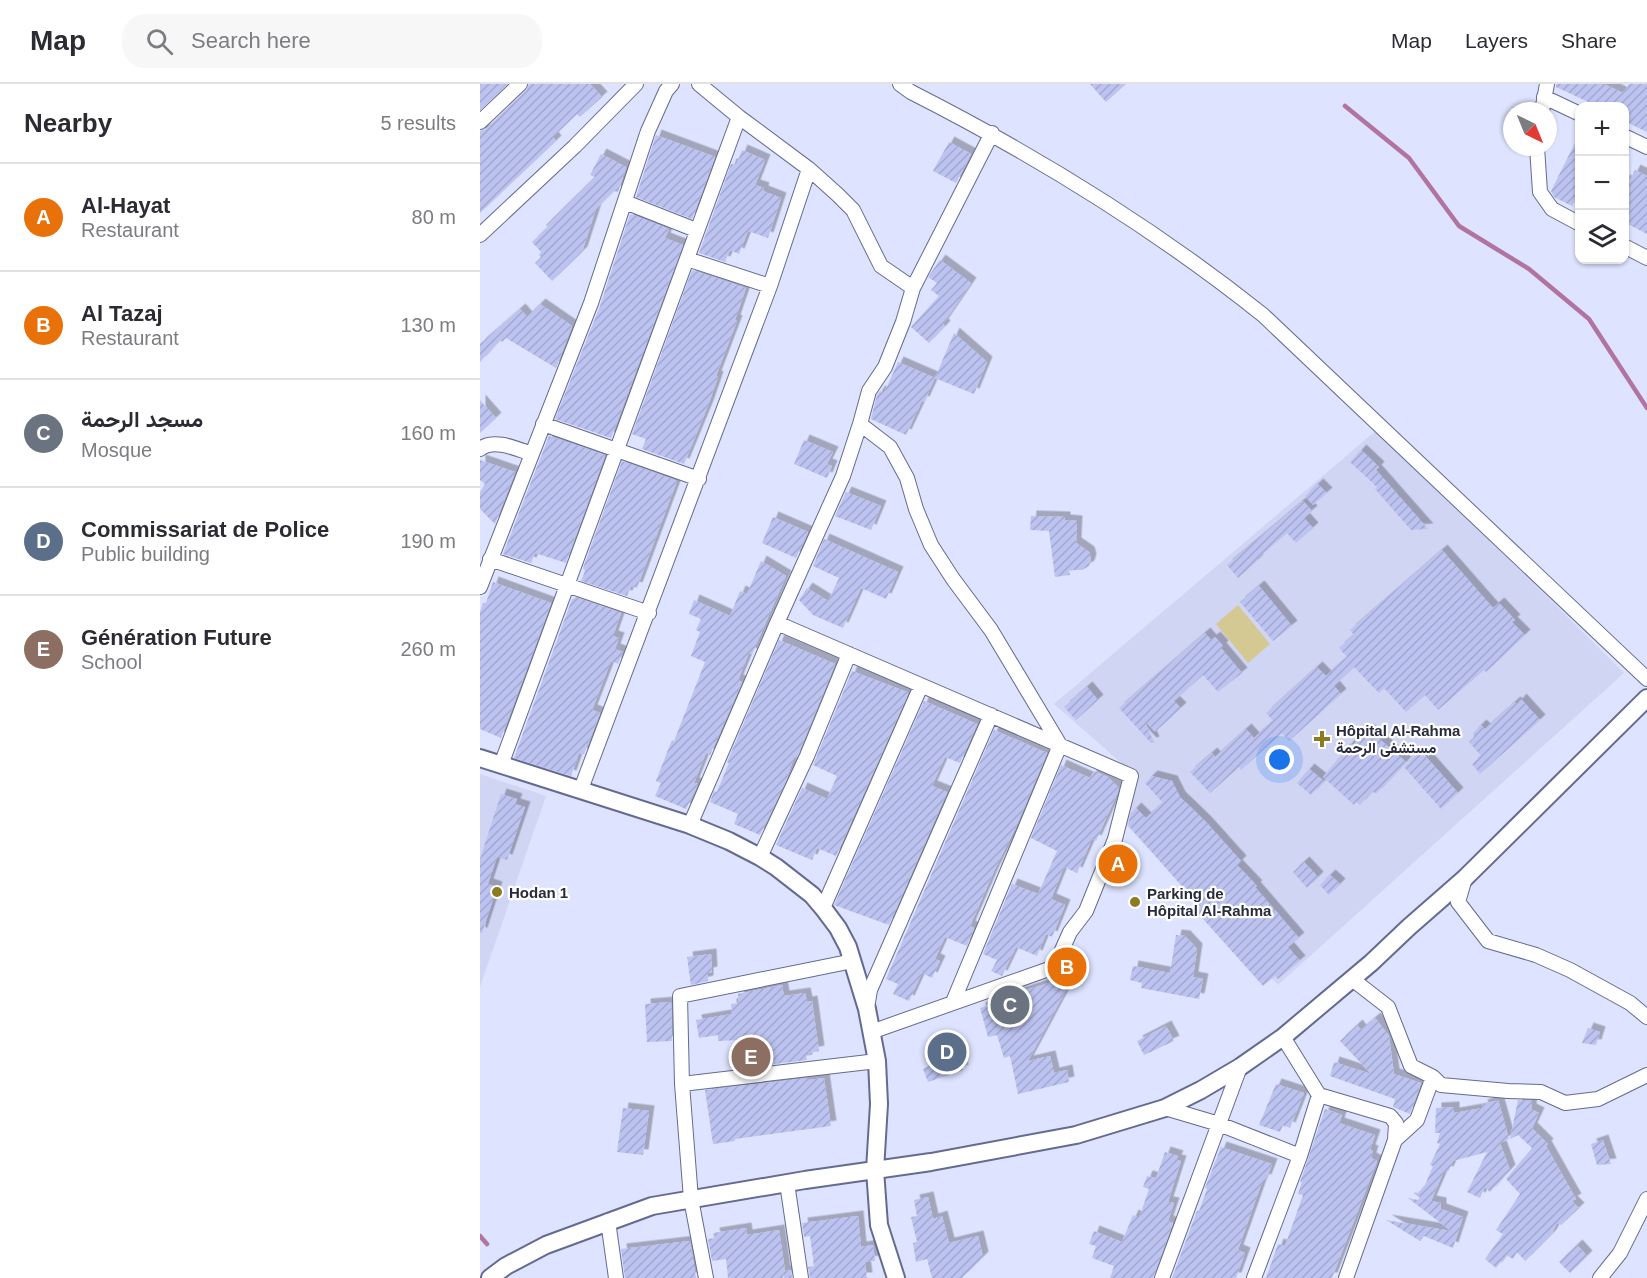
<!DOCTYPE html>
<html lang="en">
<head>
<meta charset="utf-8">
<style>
  :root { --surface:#fff; --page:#f7f7f7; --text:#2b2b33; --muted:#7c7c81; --line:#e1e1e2; --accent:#db2777 }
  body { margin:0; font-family:Arial,Vazirmatn,sans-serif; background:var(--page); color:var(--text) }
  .controls { position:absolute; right:18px; top:18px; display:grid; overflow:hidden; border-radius:12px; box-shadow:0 2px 4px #0004 }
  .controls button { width:54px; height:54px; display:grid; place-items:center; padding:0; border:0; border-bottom:2px solid var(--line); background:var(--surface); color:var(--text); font:30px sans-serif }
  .compass { position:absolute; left:1023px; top:18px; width:54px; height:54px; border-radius:50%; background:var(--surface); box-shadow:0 2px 4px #0004; rotate:137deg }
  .you { position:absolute; left:800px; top:676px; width:21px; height:21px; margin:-15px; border:4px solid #fff; border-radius:50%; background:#1a73e8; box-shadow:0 0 0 9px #1a73e833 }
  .badge { display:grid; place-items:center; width:39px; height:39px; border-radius:50%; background:var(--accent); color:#fff; font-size:20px; font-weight:700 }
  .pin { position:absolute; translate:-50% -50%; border:3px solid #fff; box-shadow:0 2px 6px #0006 }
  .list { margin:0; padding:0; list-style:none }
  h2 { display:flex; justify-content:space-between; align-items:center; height:78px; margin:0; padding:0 24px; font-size:26px }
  h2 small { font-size:20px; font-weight:400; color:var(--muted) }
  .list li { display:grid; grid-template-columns:39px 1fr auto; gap:18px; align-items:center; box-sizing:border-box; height:108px; padding:0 24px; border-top:2px solid var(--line) }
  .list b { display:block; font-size:22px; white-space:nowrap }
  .list p { margin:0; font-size:20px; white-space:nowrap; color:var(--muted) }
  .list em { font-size:20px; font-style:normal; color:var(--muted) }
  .icon { flex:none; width:33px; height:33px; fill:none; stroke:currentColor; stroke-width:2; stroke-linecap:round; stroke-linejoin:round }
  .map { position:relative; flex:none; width:1167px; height:1194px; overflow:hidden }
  header { display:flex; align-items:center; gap:36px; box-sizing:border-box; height:84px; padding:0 30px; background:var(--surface); border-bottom:2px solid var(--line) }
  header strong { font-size:28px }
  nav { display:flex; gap:33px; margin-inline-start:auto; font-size:21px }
  .search { width:420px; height:54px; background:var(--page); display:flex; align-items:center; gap:15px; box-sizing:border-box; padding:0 21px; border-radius:24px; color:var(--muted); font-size:22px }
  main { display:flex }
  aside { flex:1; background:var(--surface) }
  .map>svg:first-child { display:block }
  .built { fill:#d0d5f4 }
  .pitch { fill:#d5c993 }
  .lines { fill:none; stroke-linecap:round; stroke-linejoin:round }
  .stream { stroke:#b174a0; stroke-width:4.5 }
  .building { fill:url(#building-hatch); filter:url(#shadow) }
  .minor-casing { stroke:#646a92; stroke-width:16 }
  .tertiary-casing { stroke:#646a92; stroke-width:20 }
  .minor { stroke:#fff; stroke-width:14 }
  .tertiary { stroke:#fff; stroke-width:16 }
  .poi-dot { fill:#8d7b21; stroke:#fff; stroke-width:2 }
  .labels { text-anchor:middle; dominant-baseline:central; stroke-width:4.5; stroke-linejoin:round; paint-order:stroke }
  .poi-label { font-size:15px; font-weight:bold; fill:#282b3c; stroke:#fff; text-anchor:start }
</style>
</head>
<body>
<header>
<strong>Map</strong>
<div class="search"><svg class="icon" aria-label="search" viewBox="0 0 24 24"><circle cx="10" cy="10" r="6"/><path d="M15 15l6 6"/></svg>Search here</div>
<nav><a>Map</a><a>Layers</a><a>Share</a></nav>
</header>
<main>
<aside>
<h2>Nearby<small>5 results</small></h2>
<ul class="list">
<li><span class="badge" style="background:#e8710a">A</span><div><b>Al-Hayat</b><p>Restaurant</p></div><em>80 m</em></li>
<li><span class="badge" style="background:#e8710a">B</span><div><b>Al Tazaj</b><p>Restaurant</p></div><em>130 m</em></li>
<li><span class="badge" style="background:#6b7280">C</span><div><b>مسجد الرحمة</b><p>Mosque</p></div><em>160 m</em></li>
<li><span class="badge" style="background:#5c6f8a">D</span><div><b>Commissariat de Police</b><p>Public building</p></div><em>190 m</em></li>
<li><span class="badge" style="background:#8d6e63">E</span><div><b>Génération Future</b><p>School</p></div><em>260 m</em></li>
</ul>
</aside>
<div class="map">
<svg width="1167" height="1194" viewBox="0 0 1167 1194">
  <defs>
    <pattern id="building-hatch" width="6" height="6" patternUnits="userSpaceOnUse" patternTransform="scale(1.5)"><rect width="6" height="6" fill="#bcc3f0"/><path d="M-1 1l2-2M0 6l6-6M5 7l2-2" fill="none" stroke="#a2a8cf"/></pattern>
    <filter id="shadow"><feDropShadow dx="5.5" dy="-5.5" stdDeviation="0" flood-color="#0004"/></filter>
  </defs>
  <rect width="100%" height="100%" fill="#dee3ff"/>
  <path class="built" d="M 898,345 L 1144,589 L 798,901 L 645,740 L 654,690 L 574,620 Z
    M 0,690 L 66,712 L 0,903 Z"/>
  <path class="pitch" d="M 758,521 L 790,560 L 768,579 L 736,540 Z"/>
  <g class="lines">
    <path class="stream" d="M 865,22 L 929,74 L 979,142 L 1049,185 L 1109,235 L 1167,324
      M 0,1152 L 7,1160"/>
  </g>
  <path class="building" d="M 0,0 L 27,0 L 0,26 Z
    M 49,0 L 110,0 L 122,13 L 100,33 L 97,30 L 73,53 L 76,57 L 0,129 L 0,47 L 6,45 L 46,7 Z
    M 610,0 L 646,0 L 626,18 Z
    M 1076,0 L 1124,0 L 1143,9 L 1149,0 L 1167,0 L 1167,48 L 1144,37 L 1144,22 L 1117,22 L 1076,3 Z
    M 1100,49 L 1100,107 L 1092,122 L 1074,113 L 1071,107 Z
    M 176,51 L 235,73 L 212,135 L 156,113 Z
    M 469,58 L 491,70 L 476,99 L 453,87 Z
    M 262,66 L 285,76 L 275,101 L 284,104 L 283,107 L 301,114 L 288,154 L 268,147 L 259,170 L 250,166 L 245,178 L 219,169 L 251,80 L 256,81 Z
    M 121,70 L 146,83 L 138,108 L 134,107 L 116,125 L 102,168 L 72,197 L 55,179 L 61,173 L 59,171 L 61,168 L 52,158 L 68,143 L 66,141 L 115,93 L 110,91 Z
    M 1155,86 L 1167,92 L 1167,150 L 1144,138 L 1144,96 L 1149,98 Z
    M 150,130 L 189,145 L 185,154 L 203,161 L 131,354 L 75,335 L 120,222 Z
    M 460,176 L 491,199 L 463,240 L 465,242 L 449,259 L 431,243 L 459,212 L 451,206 L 457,199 L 448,193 Z
    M 212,186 L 266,204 L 255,236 L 257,237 L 236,292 L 238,293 L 228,322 L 204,380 L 162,365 L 166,355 L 152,350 Z
    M 60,220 L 92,242 L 76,284 L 26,254 L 22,258 L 20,256 L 0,278 L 0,260 L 40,225 L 47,233 Z
    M 474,249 L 507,278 L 494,310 L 455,294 Z
    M 418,278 L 455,294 L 444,318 L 442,317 L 426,351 L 391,335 L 397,311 L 400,307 L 404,309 Z
    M 0,316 L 16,334 L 0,349 Z
    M 69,352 L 125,371 L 86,479 L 55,469 L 51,479 L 23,470 Z
    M 324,356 L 353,368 L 347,380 L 352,382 L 347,394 L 314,380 Z
    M 881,366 L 899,383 L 896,386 L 948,445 L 931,446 L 895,405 L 897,403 L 870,378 Z
    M 0,376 L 35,388 L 15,440 L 0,425 L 0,408 L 5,400 L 0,396 Z
    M 142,377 L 197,397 L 157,504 L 151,502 L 147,512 L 101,497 L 105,487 L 103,484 Z
    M 838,400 L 847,409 L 833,421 L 825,412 Z
    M 366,408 L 401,422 L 391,446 L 355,432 Z
    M 823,417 L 832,427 L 824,434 L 833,444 L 816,459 L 807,449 L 777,475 L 778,476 L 758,494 L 747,481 Z
    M 551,432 L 585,433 L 585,436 L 597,437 L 596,459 L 609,468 L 611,475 L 609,482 L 602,486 L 589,486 L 590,491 L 575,493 L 569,447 L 550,446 Z
    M 293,433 L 328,448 L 316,474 L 282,459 Z
    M 344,455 L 418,488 L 406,515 L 381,504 L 363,544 L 333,531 L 319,516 L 327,504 L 348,517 L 359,494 L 333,482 Z
    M 962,466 L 1013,524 L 1019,519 L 1035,536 L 1032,538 L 1045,551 L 1006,588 L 1004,586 L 958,626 L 945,611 L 926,628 L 904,604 L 899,609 L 874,583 L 854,602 L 861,610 L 809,657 L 802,649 L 761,686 L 759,683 L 730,709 L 710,688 L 732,669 L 735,673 L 766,645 L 774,654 L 793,637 L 786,629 L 837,583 L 846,592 L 867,573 L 859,564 L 874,551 L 870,546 Z
    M 281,477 L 306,492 L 272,570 L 269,569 L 258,596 L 262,598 L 230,671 L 226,669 L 214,699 L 218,700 L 206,725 L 175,712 L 181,699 L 176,697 L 186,671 L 192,656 L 194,657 L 225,578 L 211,572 L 220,548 L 216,546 L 221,535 L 209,530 L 214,516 L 250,532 L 260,507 L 267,510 Z
    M 13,498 L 71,519 L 21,654 L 0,645 L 0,528 L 3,519 L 6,519 Z
    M 779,502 L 812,542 L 793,557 L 760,518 Z
    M 95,513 L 141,529 L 133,552 L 139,554 L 135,565 L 143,568 L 138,580 L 131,577 L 112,626 L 120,629 L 104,670 L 99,669 L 91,692 L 34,674 L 92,515 L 94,515 Z
    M 725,549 L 731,556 L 735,553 L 743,562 L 741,564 L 762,589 L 738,608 L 723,591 L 694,617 L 701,624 L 675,648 L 664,636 L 674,658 L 671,659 L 639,624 Z
    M 299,556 L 355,580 L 319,668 L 316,674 L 314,673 L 306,697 L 280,751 L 254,740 L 258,730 L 230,718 L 234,707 L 237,708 L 248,681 L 249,679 L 247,678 Z
    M 372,587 L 427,608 L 428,610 L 356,772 L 337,764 L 332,776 L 296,761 L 322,704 L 347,715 L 357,692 L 333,681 Z
    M 607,603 L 618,616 L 596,636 L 584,623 Z
    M 1041,615 L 1060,636 L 1000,690 L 992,680 L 1001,672 L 989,658 L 994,653 L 993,649 L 1001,641 L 1005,645 L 1035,618 L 1037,620 Z
    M 444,617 L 497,640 L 480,679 L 465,673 L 452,702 L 467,708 L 409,841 L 354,821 Z
    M 888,645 L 926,678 L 896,710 L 892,707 L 880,721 L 876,718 L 874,721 L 843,693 L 871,659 L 873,661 Z
    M 514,646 L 567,669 L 535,745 L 514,787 L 490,842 L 494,844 L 487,862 L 465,853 L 455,875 L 460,877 L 452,894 L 442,889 L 429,917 L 413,910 L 418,900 L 406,895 Z
    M 941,667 L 978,709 L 961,725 L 924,683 Z
    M 581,681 L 610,694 L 614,687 L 628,693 L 639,704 L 637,710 L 616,757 L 612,755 L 597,789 L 584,783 L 571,815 L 585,821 L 572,853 L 566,850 L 557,872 L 536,863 L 522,892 L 511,887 L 517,876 L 503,870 L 532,800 L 558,810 L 577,767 L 551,754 Z
    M 829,685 L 844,697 L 831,711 L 817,699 Z
    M 672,692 L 692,697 L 700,713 L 725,737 L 761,777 L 757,781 L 777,802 L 775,803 L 819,854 L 808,863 L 820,877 L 798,895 L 795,892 L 783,902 L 715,826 L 720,823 L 648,741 L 651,729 L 656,724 L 666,734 L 683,719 L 665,699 Z
    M 21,710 L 37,715 L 35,720 L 45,723 L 27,776 L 17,773 L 8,800 L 17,803 L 2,849 L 0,849 L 0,775 Z
    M 824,778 L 838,793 L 827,804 L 813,788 Z
    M 850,791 L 860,800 L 849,811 L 840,801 Z
    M 696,851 L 705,852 L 717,865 L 713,893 L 723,895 L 719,915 L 661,904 L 662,899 L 650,896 L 653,882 L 690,889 Z
    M 231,870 L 232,888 L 228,889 L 228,897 L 211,901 L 207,873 Z
    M 594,891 L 548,977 L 570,972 L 574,989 L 587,986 L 589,998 L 538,1010 L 530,972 L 524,974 L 517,951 L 508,953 L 500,924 L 513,920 L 512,917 Z
    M 302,901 L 304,912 L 325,909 L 327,918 L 332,917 L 339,967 L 326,970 L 327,976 L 263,984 L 259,956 L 238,957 L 238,951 L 219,954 L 216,936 L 252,930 L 251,920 L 259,919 L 258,910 Z
    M 191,918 L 192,957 L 167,958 L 165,920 Z
    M 895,934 L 909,952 L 914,990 L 941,999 L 930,1030 L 913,1023 L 915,1015 L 850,992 L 854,978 L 891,990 L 860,957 L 877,941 L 881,946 Z
    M 686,942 L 694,957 L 664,971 L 657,957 Z
    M 1108,944 L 1120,948 L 1116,961 L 1102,959 Z
    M 459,953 L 462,964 L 470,962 L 473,971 L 477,969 L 483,986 L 448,998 L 443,985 L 451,981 L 447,968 L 453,966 Z
    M 329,994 L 329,996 L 344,994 L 351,1042 L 255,1055 L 255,1057 L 233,1060 L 225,1006 Z
    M 796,1000 L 824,1009 L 810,1044 L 803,1041 L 800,1048 L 779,1041 Z
    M 1018,1016 L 1029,1055 L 1020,1059 L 1030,1086 L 1010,1108 L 1005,1103 L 1000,1114 L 987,1108 L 1007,1068 L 973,1077 L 968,1088 L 964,1087 L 951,1117 L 961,1119 L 961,1125 L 983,1133 L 973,1164 L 944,1152 L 940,1157 L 906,1136 L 971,1147 L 928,1114 L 938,1116 L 940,1113 L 937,1110 L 945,1101 L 953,1082 L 950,1081 L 960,1060 L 957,1059 L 960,1049 L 955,1049 L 956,1024 L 974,1023 L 974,1029 L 1003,1024 L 1002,1021 Z
    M 1038,1016 L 1052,1017 L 1051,1025 L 1059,1029 L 1052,1044 L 1068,1060 L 1066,1062 L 1096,1115 L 1092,1117 L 1099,1124 L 1081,1141 L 1077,1139 L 1071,1151 L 1045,1177 L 1037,1168 L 1033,1175 L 1026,1171 L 1016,1184 L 1005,1175 L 1023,1150 L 1016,1146 L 1040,1110 L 1026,1095 L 1052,1064 L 1038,1051 L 1030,1055 Z
    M 143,1024 L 169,1027 L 163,1071 L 137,1068 Z
    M 845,1025 L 862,1031 L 859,1039 L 895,1051 L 890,1066 L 893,1067 L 891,1074 L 897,1077 L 852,1194 L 786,1194 L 798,1160 L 805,1162 L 823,1111 L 818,1110 L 822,1098 L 820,1098 Z
    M 1123,1056 L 1131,1080 L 1117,1081 L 1111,1060 Z
    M 741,1063 L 792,1080 L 786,1096 L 784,1095 L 781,1101 L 758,1166 L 765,1169 L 756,1194 L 692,1194 L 717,1127 L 719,1127 L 727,1105 L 725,1104 Z
    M 685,1068 L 698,1072 L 696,1076 L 701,1077 L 688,1118 L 694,1119 L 688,1137 L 693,1139 L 673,1194 L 630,1194 L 634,1182 L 612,1174 L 616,1162 L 609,1160 L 614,1147 L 642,1158 L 653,1131 L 659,1134 L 669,1105 L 663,1103 L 667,1092 L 676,1094 Z
    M 448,1113 L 453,1135 L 462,1132 L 469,1159 L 498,1152 L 503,1173 L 482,1194 L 452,1194 L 447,1175 L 436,1178 L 433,1159 L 437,1158 L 431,1133 L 437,1132 L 434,1116 Z
    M 378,1132 L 381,1163 L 393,1161 L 395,1177 L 385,1178 L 387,1194 L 330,1194 L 328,1183 L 334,1182 L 330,1152 L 324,1153 L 322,1139 Z
    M 266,1144 L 267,1151 L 299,1146 L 305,1187 L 311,1186 L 312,1194 L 304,1194 L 303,1190 L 303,1194 L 248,1194 L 246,1175 L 232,1177 L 228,1155 L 235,1154 L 234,1149 Z
    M 210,1157 L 216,1194 L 145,1194 L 141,1165 Z
    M 1097,1161 L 1107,1172 L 1090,1189 L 1079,1178 Z"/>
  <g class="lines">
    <g class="minor-casing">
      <path id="minor" d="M 219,0 L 259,33 L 329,85 L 358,111 L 373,126 L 401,182 L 433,204 L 423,238 L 405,283 L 389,307 L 380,340 L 410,363 L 427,394 L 436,425 L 451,461 L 473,495 L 511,546 L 580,661 L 473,918
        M 420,0 L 431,8 C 555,71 674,144 783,231 L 1167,595
        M 1064,13 L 1100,30
        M 1062,27 L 1067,0
        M 0,38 L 40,0
        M 1144,52 L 1167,63
        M 1057,63 L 1060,108 L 1072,125 L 1100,140
        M 145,118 L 216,146
        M 0,151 L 95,62 L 156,0
        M 1144,162 L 1167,174
        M 207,175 L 290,202
        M 433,204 L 512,49
        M 63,340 L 219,395
        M 0,365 C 14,354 37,365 52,370
        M 10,475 L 169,529
        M 0,503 L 111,219 L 168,47 L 186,7 L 192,0
        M 297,539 L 363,392 L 380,340
        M 21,681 L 259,33
        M 101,705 L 290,202 L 329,85
        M 210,741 L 297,539 L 651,692 L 635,755 L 606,827 L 590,848 L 578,875 L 569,885 L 391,948
        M 280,773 L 327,672 L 369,570
        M 985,794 L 978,818 L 1008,857 L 1056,871 L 1090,886 L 1150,919 L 1167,933
        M 343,824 L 441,602
        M 872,895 L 908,923 L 931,982 L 953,993 L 937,1036 L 915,1056
        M 387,924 L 390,906 L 511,631
        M 803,953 L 839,1011 L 910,1032 L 916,1039 L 915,1056 L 866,1194
        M 953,993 L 961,1001 L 1028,1007 L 1061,1008 L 1085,1019 L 1118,1015 L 1167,991
        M 202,1000 L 397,977
        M 685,1024 L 739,1040 L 820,1072
        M 307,1099 L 321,1194
        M 128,1137 L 136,1194
        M 226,1194 L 211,1115 L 202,1000 L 200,912 L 373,877
        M 682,1194 L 760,983
        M 774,1194 L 820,1072 L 839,1011
        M 1120,1194 L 1140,1169 L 1167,1115"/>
    </g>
    <g class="tertiary-casing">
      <path id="tertiary" d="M 0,674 L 210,741 L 249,757 L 280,773 L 296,783 L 332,811 L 343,824 L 358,844 L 368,863 L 387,925 L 397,977 L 399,1020 L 395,1086 L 399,1141 L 416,1194
        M 10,1194 L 26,1182 L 66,1161 L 172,1122 L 325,1096 L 451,1078 L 596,1051 L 685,1024 L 721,1006 L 760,983 L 803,953 L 891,879 L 929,843 L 985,794 L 1167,614"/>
    </g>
    <use href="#minor" class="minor"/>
    <use href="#tertiary" class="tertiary"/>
  </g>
  <g class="poi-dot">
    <path d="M839 646h6v6h6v6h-6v6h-6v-6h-6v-6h6z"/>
    <circle cx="17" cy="808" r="6"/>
    <circle cx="655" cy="818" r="6"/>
  </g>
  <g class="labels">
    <g class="poi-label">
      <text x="856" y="646">Hôpital Al-Rahma<tspan x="856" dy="17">مستشفى الرحمة</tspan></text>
      <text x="29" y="808">Hodan 1</text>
      <text x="667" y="809">Parking de<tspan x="667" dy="17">Hôpital Al-Rahma</tspan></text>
    </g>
  </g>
</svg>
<div class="controls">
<button>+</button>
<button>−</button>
<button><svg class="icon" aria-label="layers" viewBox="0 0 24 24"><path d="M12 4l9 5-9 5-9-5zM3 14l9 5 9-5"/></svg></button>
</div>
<svg class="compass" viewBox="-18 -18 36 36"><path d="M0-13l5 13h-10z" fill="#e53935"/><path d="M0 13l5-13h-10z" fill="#7c7c81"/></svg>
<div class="you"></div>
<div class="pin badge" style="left:638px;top:780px;background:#e8710a">A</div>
<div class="pin badge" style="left:587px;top:883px;background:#e8710a">B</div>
<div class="pin badge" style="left:530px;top:921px;background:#6b7280">C</div>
<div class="pin badge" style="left:467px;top:968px;background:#5c6f8a">D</div>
<div class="pin badge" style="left:271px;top:973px;background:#8d6e63">E</div>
</div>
</main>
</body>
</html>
